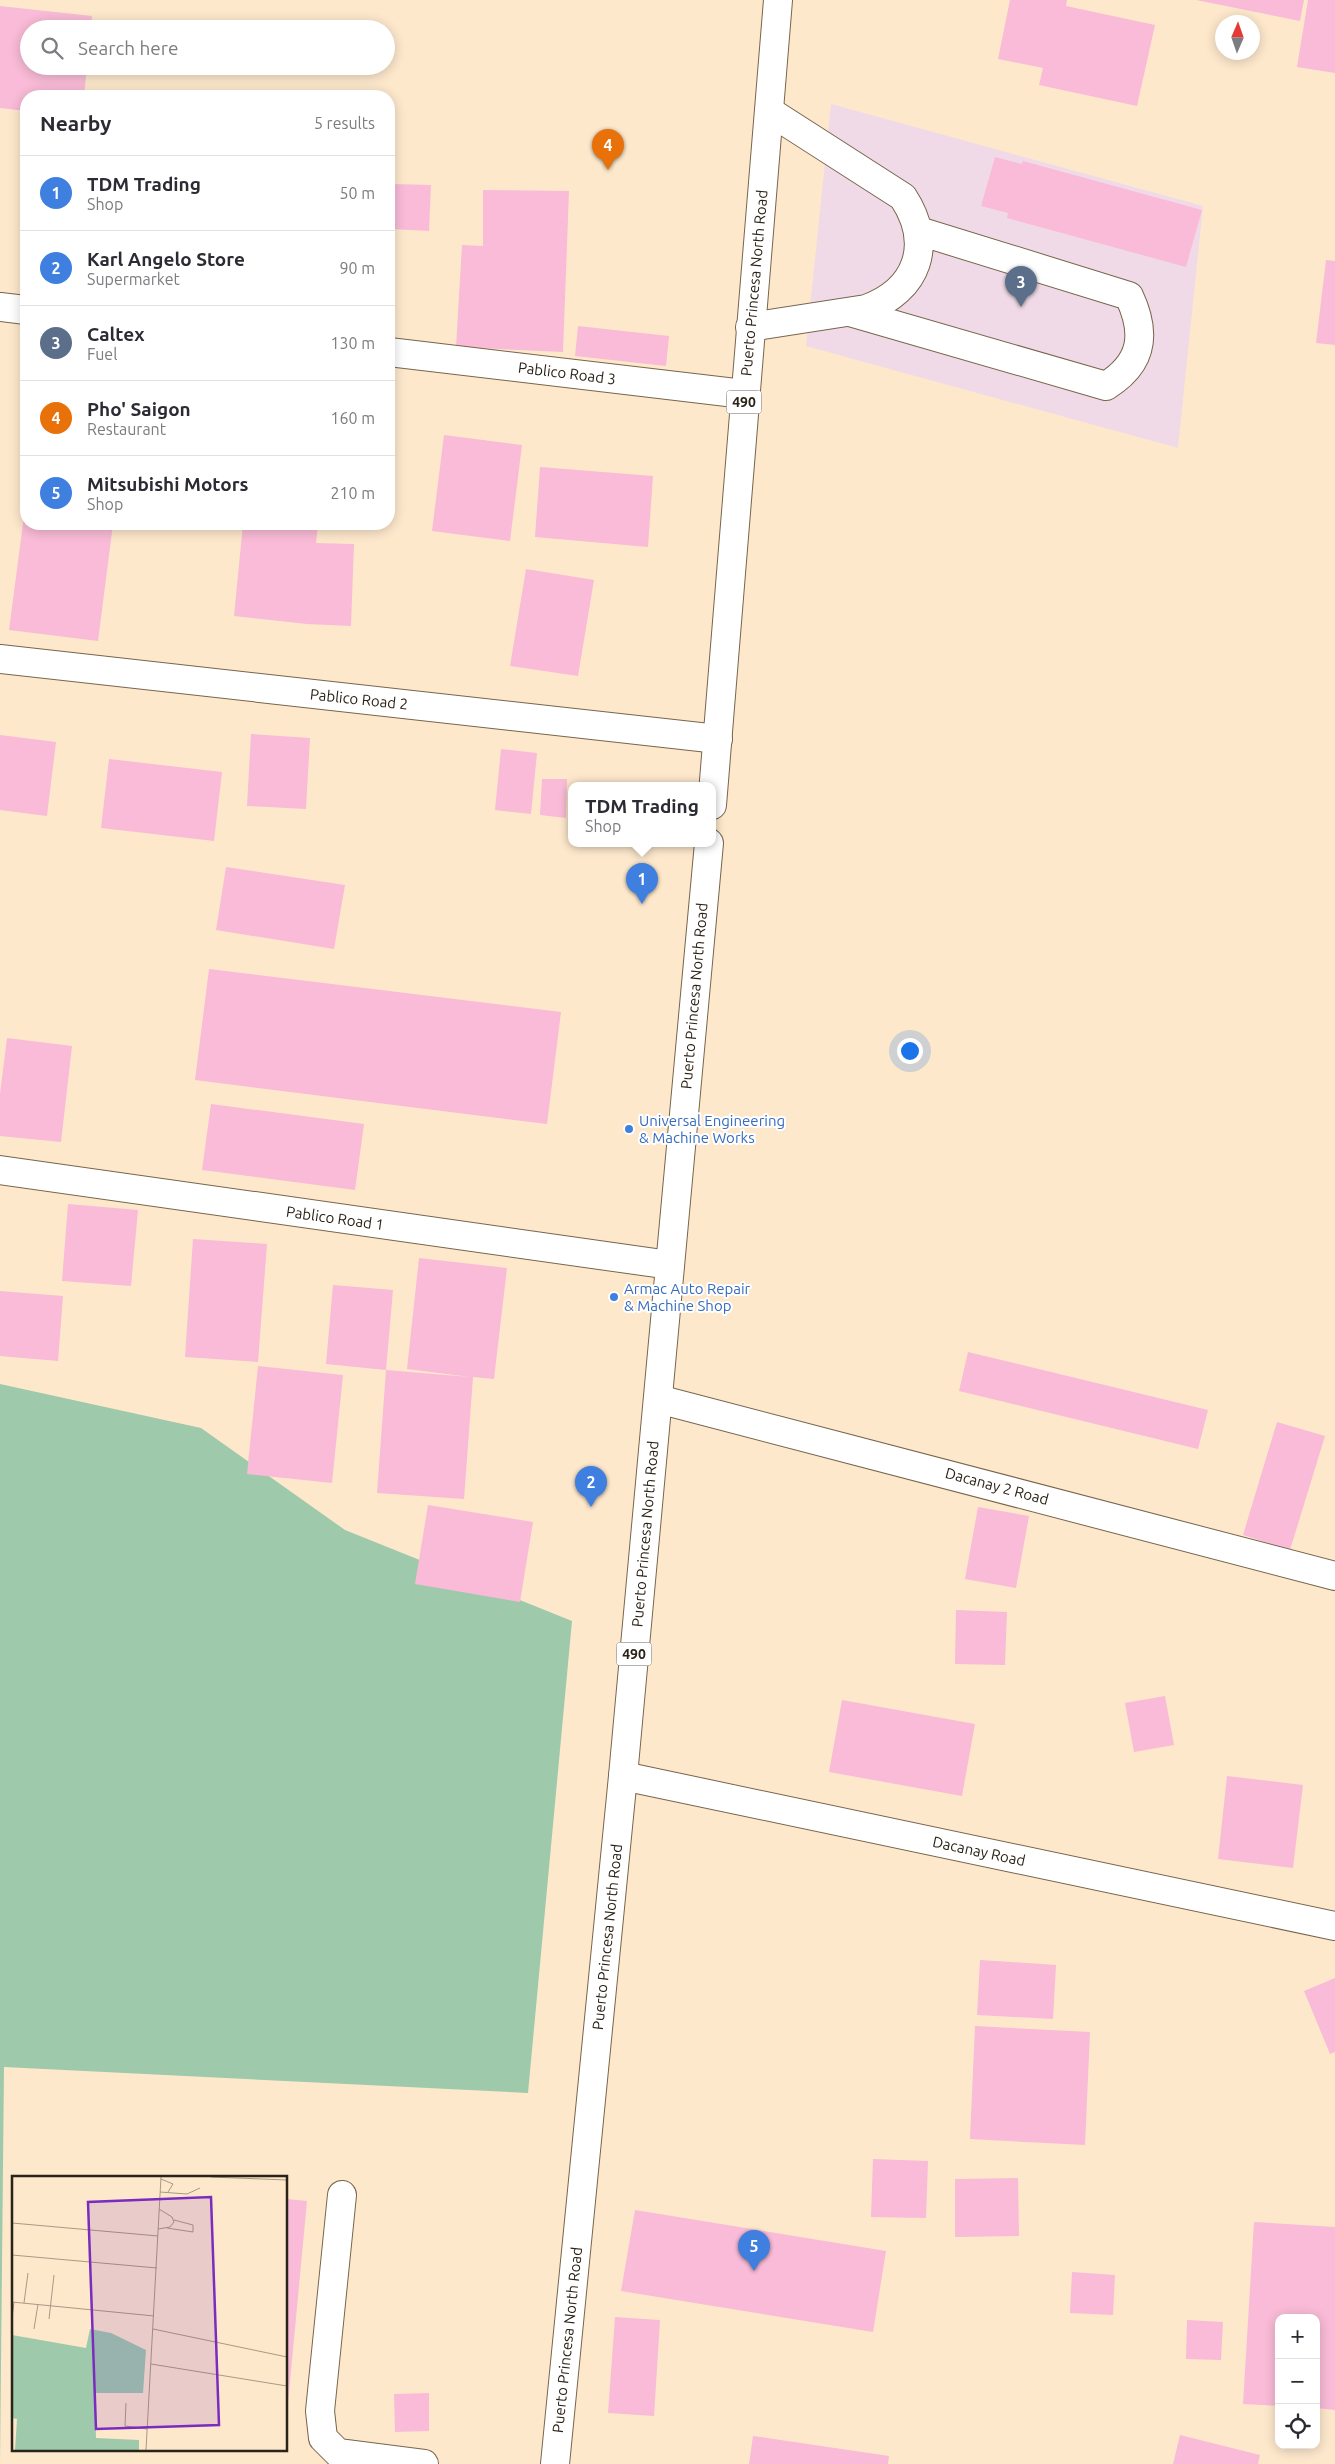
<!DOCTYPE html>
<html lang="en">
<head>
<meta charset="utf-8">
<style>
  :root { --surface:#fff; --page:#f2f2f3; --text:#2b2b33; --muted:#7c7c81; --line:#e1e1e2; --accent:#b45309 }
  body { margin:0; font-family:Ubuntu,sans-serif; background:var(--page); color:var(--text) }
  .controls { position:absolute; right:15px; bottom:15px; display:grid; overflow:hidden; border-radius:10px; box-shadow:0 2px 12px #0003 }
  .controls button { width:45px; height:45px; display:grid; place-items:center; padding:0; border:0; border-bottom:1px solid var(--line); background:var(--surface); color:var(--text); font:25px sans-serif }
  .compass { position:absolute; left:1215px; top:15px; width:45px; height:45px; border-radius:50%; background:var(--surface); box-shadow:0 2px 12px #0003; rotate:2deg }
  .you { position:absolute; left:909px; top:1050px; width:18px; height:18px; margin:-12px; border:4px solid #fff; border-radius:50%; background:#1a73e8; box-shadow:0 0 0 8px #1a73e833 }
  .badge { display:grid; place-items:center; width:32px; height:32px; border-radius:50%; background:var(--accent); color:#fff; font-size:16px; font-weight:700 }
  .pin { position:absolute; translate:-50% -41px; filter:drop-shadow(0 1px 2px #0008) }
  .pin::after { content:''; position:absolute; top:26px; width:18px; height:15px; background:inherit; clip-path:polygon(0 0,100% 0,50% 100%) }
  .popup { position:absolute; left:568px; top:782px; width:148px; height:65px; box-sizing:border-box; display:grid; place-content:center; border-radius:10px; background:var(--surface); filter:drop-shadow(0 1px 4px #0005); font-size:16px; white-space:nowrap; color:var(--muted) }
  .popup b { font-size:19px; color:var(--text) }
  .popup::after { content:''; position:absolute; left:50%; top:100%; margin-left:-10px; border:10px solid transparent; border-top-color:var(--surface) }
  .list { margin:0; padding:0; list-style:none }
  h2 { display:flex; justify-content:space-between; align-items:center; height:65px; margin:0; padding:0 20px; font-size:21px }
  h2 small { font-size:16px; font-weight:400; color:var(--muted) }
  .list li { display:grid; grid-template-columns:32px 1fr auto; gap:15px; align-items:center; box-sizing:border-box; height:75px; padding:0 20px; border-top:1px solid var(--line) }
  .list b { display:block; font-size:19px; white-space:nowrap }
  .list p { margin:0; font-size:16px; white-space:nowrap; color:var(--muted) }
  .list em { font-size:16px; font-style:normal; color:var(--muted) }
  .icon { flex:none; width:28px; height:28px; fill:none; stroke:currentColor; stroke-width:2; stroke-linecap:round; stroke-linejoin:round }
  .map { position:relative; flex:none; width:1335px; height:2464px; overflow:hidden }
  .search { position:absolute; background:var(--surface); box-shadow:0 2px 12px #0003; left:20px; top:20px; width:375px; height:55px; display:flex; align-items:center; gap:12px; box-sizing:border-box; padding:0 18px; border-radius:28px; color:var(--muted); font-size:19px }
  .panel { position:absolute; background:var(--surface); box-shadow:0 2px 12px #0003; left:20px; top:90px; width:375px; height:440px; border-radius:20px }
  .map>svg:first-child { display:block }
  .commercial { fill:#f1dae7 }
  .green { fill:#9ec9ab }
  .building { fill:#f9bbd7 }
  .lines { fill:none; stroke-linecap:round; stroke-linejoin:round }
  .minor-casing { stroke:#77654c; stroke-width:30 }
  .major-casing { stroke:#77654c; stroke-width:30 }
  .minor { stroke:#fff; stroke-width:28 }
  .major { stroke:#fff; stroke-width:28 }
  .shop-dot { fill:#3f7fe0; stroke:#fff; stroke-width:2 }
  .labels { text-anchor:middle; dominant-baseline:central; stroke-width:4; stroke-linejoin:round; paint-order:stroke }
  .shield { fill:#fff; stroke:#6a655d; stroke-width:1 }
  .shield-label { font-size:14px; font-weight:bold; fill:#2a2318 }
  .street-label { font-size:15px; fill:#2a2318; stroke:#fff }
  .shop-label { font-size:15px; fill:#366cbe; stroke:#fff; text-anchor:start }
  .inset-road { fill:none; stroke:#a99984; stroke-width:1 }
  .view { fill:#7b2cbf; fill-opacity:0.15; stroke:#7b2cbf; stroke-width:2.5 }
  .inset-edge { fill:none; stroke:#2a2318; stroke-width:2.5 }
</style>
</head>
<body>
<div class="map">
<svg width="1335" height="2464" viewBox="0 0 1335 2464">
  <rect width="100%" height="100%" fill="#fde8cc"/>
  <path class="commercial" d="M 831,104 L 1203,206 L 1178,448 L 806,346 Z"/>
  <path class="green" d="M 0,1384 L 201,1428 L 345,1530 L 572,1621 L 528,2093 L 4,2067 L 0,2464 Z"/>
  <path class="building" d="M 1010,0 L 1067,0 L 1066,6 L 1155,25 L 1137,106 L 1039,85 L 1043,68 L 998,59 Z
    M 1196,0 L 1304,0 L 1300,21 Z
    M 1308,0 L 1335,0 L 1335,73 L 1297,67 Z
    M 0,6 L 92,16 L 91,29 L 29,29 L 29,66 L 87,66 L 84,96 L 26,96 L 26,111 L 0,108 Z
    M 995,157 L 1022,164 L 1023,161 L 1202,210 L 1186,267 L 1007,218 L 1008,213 L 981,206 Z
    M 392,184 L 431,185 L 429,231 L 391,229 Z
    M 483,190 L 569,191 L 563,352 L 456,347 L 462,245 L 483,246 Z
    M 1326,260 L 1335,261 L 1335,345 L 1316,343 Z
    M 578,326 L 669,336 L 666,366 L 575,356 Z
    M 444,435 L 522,445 L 510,541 L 432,531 Z
    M 540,467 L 653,476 L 648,547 L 535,537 Z
    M 25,508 L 26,524 L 113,524 L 98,641 L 9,630 Z
    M 243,524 L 318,524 L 316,543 L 354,544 L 351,626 L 307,624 L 234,616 Z
    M 526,569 L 594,580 L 578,676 L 510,666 Z
    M 251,734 L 310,738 L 306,809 L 247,806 Z
    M 0,735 L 56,742 L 47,816 L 0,810 Z
    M 501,749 L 537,753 L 531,814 L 495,810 Z
    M 109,759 L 222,772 L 214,841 L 101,828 Z
    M 542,779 L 567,779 L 566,818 L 540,815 Z
    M 226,867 L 345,885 L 334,949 L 216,930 Z
    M 209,969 L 561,1012 L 547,1124 L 195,1080 Z
    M 7,1038 L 72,1046 L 61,1142 L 0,1136 L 0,1094 Z
    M 211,1104 L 364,1124 L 355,1190 L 202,1170 Z
    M 68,1204 L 138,1210 L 131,1286 L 62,1281 Z
    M 193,1239 L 267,1244 L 258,1362 L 185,1357 Z
    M 419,1258 L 507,1268 L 494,1379 L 473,1377 L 464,1499 L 377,1493 L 386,1370 L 470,1377 L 407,1369 Z
    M 333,1285 L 393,1290 L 386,1370 L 326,1364 Z
    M 0,1291 L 63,1296 L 58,1361 L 0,1356 Z
    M 968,1352 L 1208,1410 L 1198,1449 L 959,1391 Z
    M 258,1366 L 343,1375 L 332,1483 L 247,1474 Z
    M 1277,1422 L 1325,1436 L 1290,1550 L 1243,1535 Z
    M 428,1505 L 533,1522 L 520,1602 L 415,1584 Z
    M 978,1507 L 1029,1516 L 1016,1588 L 965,1579 Z
    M 956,1610 L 1007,1612 L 1005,1665 L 955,1664 Z
    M 1165,1696 L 1174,1745 L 1134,1752 L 1125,1703 Z
    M 842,1700 L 975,1724 L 962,1796 L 829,1772 Z
    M 1227,1776 L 1303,1785 L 1293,1868 L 1218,1859 Z
    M 980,1960 L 1056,1965 L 1053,2019 L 977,2015 Z
    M 1335,1978 L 1335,2052 L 1330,2054 L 1304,1991 Z
    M 975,2026 L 1090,2032 L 1085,2145 L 970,2139 Z
    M 873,2159 L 928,2161 L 926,2218 L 871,2217 Z
    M 1018,2178 L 1019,2236 L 955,2237 L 955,2179 Z
    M 286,2199 L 307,2201 L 288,2403 L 286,2403 Z
    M 635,2210 L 886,2251 L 873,2332 L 621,2291 Z
    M 1254,2222 L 1335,2227 L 1335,2410 L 1316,2408 L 1316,2318 L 1279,2318 L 1279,2406 L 1243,2404 Z
    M 1072,2272 L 1115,2275 L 1113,2315 L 1070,2313 Z
    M 615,2317 L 660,2320 L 654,2416 L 608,2413 Z
    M 1187,2320 L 1223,2322 L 1221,2360 L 1186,2359 Z
    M 429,2393 L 429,2431 L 395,2432 L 394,2394 Z
    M 1180,2435 L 1260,2455 L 1258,2464 L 1173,2464 Z
    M 753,2436 L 889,2456 L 888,2464 L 749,2464 Z"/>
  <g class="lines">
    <g class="minor-casing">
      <path id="minor" d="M 0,307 L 26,310
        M 850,312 L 1106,386 C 1143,363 1147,334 1129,296 L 919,231
        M 750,327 L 866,309 C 918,290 934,244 903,197 L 769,111
        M 389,352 L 744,394
        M 0,659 L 718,739
        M 0,1170 L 670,1265
        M 658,1399 L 1335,1576
        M 623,1776 L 1335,1926
        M 342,2195 L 320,2411 L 323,2438 L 338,2453 L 424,2464"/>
    </g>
    <g class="major-casing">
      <path id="major" d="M 712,805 L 778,0
        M 555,2464 L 623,1776 L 709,843"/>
    </g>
    <use href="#minor" class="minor"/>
    <use href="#major" class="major"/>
  </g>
  <g class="shop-dot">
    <circle cx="629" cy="1129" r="5"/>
    <circle cx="614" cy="1297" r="5"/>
  </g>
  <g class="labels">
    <g class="shield">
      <rect x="726.5" y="390.5" width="35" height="23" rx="4"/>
      <rect x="616.5" y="1642.5" width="35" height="23" rx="4"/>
    </g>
    <g class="shield-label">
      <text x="744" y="402">490</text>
      <text x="634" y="1654">490</text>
    </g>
    <g class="street-label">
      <text transform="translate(754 283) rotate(-85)">Puerto Princesa North Road</text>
      <text transform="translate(567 373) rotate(7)">Pablico Road 3</text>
      <text transform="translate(359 699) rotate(6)">Pablico Road 2</text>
      <text transform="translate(694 996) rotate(-85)">Puerto Princesa North Road</text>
      <text transform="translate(335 1218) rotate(8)">Pablico Road 1</text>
      <text transform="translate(997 1486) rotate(15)">Dacanay 2 Road</text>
      <text transform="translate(645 1534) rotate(-85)">Puerto Princesa North Road</text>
      <text transform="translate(979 1851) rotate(12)">Dacanay Road</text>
      <text transform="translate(607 1937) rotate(-84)">Puerto Princesa North Road</text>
      <text transform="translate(567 2340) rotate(-84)">Puerto Princesa North Road</text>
    </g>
    <g class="shop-label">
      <text x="639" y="1120">Universal Engineering<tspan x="639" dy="17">&amp; Machine Works</tspan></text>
      <text x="624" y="1288">Armac Auto Repair<tspan x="624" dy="17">&amp; Machine Shop</tspan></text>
    </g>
  </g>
  <g transform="translate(12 2176)">
    <rect width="275" height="275" fill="#fde8cc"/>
    <path d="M 78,153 L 99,157 L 134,174 L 131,217 L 83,217 L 84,262 L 127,264 L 127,274 L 3,274 L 5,243 L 0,242 L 0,159 L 74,172 Z" fill="#9ec9ab"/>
    <path class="inset-road" d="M 199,1 L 275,4M 149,3 L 161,8 L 156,16M 148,16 L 175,18 L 188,12M 0,47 L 146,60M 155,52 L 181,56 L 181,49 L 162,44M 146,53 L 158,51 L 162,46 L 160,41 L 147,33M 0,79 L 145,92M 0,126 L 142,140M 12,127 L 16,97M 0,142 L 2,126M 37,143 L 42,99M 22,153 L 26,128M 141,153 L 275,181M 139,188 L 275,210M 114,227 L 113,250 L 135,253M 134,274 L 149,1"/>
    <path class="view" d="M 199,21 L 207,249 L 84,253 L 76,26 Z"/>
    <rect width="275" height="275" class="inset-edge"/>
  </g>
</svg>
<div class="controls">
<button>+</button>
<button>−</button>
<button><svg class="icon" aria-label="locate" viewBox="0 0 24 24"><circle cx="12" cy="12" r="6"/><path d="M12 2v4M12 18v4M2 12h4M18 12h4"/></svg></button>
</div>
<svg class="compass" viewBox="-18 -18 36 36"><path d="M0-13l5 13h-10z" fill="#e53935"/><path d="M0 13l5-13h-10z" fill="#7c7c81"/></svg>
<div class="you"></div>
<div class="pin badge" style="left:642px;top:904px;background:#3f7fe0">1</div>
<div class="popup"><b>TDM Trading</b>Shop</div>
<div class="pin badge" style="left:591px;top:1507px;background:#3f7fe0">2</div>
<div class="pin badge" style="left:1021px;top:307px;background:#5c6f8a">3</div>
<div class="pin badge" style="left:608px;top:170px;background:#e8710a">4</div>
<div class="pin badge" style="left:754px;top:2271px;background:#3f7fe0">5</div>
<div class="search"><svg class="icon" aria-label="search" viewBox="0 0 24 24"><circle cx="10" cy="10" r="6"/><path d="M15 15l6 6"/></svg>Search here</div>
<section class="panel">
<h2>Nearby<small>5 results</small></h2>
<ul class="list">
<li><span class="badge" style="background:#3f7fe0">1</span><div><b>TDM Trading</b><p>Shop</p></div><em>50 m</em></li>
<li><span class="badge" style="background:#3f7fe0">2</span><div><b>Karl Angelo Store</b><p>Supermarket</p></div><em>90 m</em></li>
<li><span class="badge" style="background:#5c6f8a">3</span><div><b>Caltex</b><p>Fuel</p></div><em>130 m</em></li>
<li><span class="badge" style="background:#e8710a">4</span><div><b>Pho' Saigon</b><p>Restaurant</p></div><em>160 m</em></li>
<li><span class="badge" style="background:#3f7fe0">5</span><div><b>Mitsubishi Motors</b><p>Shop</p></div><em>210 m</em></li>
</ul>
</section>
</div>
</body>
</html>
